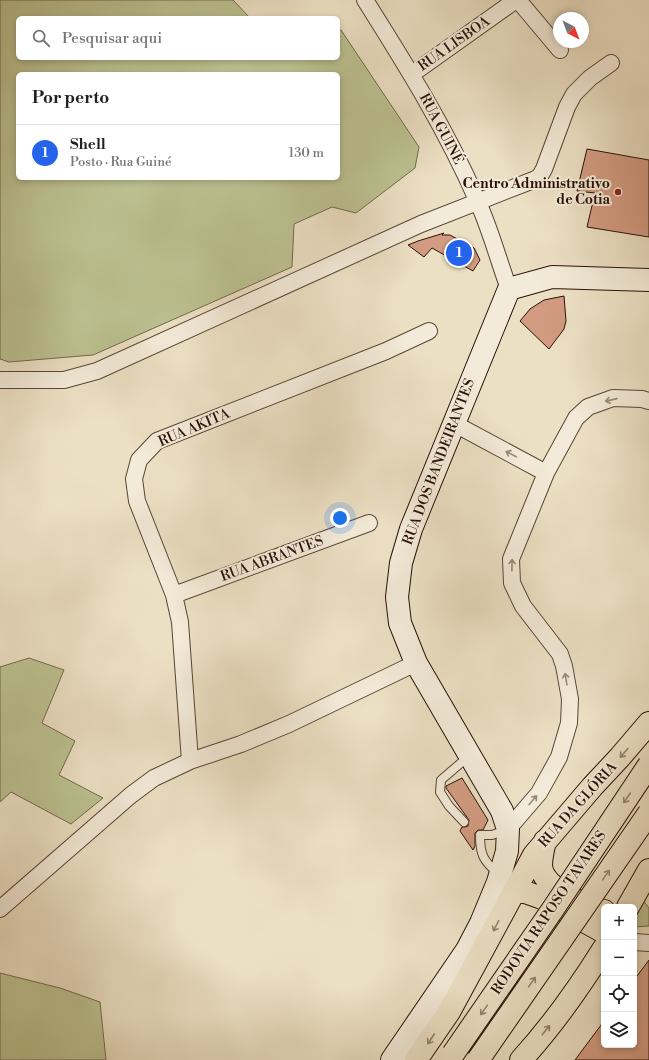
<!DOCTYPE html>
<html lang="pt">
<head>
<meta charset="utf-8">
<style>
  :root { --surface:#fff; --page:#f2f2f2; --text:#202124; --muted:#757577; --line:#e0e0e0; --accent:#2563eb }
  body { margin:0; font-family:"Libre Bodoni",serif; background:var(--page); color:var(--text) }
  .controls { position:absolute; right:12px; bottom:12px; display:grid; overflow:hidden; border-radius:6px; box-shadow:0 2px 6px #0003 }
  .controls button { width:36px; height:36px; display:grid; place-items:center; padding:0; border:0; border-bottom:1px solid var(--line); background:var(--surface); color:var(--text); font:20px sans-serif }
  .compass { position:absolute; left:553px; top:12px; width:36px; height:36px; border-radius:50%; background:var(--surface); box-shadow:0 2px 6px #0003; rotate:138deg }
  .you { position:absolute; left:340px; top:518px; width:14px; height:14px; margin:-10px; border:3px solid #fff; border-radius:50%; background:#1a73e8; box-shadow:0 0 0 6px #1a73e833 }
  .badge { display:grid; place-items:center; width:26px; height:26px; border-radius:50%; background:var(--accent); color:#fff; font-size:13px; font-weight:700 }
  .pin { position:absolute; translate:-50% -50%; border:2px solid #fff; box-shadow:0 1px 4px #0006 }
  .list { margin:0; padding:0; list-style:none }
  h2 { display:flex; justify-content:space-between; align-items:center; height:52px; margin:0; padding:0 16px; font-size:17px }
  h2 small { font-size:13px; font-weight:400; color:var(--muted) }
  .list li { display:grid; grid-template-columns:26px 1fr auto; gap:12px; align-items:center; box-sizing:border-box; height:56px; padding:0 16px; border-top:1px solid var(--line) }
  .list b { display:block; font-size:15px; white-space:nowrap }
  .list p { margin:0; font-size:13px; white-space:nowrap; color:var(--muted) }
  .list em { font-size:13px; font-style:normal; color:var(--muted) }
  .icon { flex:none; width:22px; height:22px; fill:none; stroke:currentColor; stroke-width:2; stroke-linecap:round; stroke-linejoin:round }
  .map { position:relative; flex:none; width:649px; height:1060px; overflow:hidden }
  .search { position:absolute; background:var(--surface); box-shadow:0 2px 6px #0003; left:16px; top:16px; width:324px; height:44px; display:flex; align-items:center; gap:10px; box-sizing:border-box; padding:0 14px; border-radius:6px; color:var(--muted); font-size:15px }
  .panel { position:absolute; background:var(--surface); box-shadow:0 2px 6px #0003; left:16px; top:72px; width:324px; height:108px; border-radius:6px }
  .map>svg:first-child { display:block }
  .green { fill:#bcc191; stroke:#73694c; fill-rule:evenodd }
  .building { fill:#d39c82; stroke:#2a1107 }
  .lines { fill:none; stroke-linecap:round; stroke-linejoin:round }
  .lane-casing { stroke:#5a4536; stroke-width:10 }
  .street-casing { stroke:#5a4536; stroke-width:18 }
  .secondary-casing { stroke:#2a1107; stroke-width:24 }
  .highway-casing { stroke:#2a1107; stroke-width:24 }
  .lane { stroke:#f3ebd9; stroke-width:8 }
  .street { stroke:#f3ebd9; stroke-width:16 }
  .secondary { stroke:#f3ebd9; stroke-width:22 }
  .highway { stroke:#ece0c4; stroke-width:22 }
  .highway-bridge-casing { stroke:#2a1107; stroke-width:24; stroke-linecap:butt }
  .highway-bridge { stroke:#ece0c4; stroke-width:22 }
  .oneway { stroke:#99897a }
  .oneway2 { stroke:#95836f }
  .poi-dot { fill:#8f2418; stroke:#f3ebd9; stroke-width:1.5 }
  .labels { text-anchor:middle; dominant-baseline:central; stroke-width:4; stroke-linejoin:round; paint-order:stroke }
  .street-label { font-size:14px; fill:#2a1107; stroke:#f3ebd9 }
  .poi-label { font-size:14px; font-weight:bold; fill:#2a1107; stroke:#f3ebd9; text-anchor:end }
</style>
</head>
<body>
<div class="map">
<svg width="649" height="1060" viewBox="0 0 649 1060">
  <rect width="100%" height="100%" fill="#ece0c4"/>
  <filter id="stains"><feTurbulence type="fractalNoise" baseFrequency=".005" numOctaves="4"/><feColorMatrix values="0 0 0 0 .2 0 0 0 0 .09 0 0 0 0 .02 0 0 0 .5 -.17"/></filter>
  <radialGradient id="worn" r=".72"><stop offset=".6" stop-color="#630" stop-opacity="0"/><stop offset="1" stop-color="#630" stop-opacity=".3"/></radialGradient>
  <path class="green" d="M 0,0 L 233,0 L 250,18 L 18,18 L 18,58 L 338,58 L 338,30 L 341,30 L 419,147 L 415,168 L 356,213 L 332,207 L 294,224 L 292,267 L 93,355 L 9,362 L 0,359 ZM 18,74 L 338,74 L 338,178 L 18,178 Z
    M 29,658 L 64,670 L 42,723 L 75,741 L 59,775 L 103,798 L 71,824 L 11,792 L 0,802 L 0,667 Z
    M 642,899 L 649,908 L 649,926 L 634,927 L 634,913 Z
    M 0,973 L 60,988 L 100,1002 L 106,1060 L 0,1060 Z"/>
  <path class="building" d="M 587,149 L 649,160 L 649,237 L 587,227 L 595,193 L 577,191 Z
    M 444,233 L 442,235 L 450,235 L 474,248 L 480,260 L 473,271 L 432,248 L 424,257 L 408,245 L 418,241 Z
    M 564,296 L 566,321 L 564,329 L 549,349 L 520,321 L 530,309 L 544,300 Z
    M 462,778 L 488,820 L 483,830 L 478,830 L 475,833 L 475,846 L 473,850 L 460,831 L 462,827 L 465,827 L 468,826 L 469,820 L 446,788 L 446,786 Z
    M 649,960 L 649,1060 L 575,1060 L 604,1021 L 604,1045 L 634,1045 L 634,980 Z"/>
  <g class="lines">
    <g class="lane-casing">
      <path id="lane" d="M 464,822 L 449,806 L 440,792 L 441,780 L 469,756
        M 498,873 C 483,861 480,854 480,835 L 492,835 L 506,830"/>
    </g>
    <g class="street-casing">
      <path id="street" d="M 365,0 C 406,65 446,129 477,200 C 490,228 498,259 509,289
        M 518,0 L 560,50
        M 412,74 L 516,0
        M 0,380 L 64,380 L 97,371 L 421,224 L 536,179 L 540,176 L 544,169 L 567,107 L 574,94 L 590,78 L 611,63
        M 453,423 L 546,473
        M 174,595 L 369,523
        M 190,761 L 180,622 L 174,595 L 137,501 L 134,479 L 139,460 L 157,441 L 386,351 L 429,331
        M 508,829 L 539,793 L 559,757 L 569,723 L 570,699 L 564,666 L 560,654 L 523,606 L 512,583 L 511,559 L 546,473 L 576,418 L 588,407 L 613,398 L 642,399 L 649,401
        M 0,909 L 131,795 L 154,778 L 190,761 L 241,744 L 289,724 L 416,663
        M 634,942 L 649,943"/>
    </g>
    <g class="secondary-casing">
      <path id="secondary" d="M 392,1060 L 467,950 L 481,923 L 498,882 L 507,851 L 508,829 L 502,811 L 416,663 L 400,623 L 397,597 L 401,563 L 411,529 L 509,289 L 552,277 L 649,280"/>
    </g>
    <g class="highway-casing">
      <path id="highway" d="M 545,841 C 543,849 541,858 541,866 C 543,888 585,906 604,911
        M 513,892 L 525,892 L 542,898 L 604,932
        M 628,907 L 649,870
        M 416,1060 L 449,1012 L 534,855 L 592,787 L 620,757 L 649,723
        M 521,1060 C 552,1026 579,988 604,948"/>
    </g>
    <use href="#lane" class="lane"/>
    <use href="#street" class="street"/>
    <use href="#secondary" class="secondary"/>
    <use href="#highway" class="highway"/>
    <g class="highway-bridge-casing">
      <path id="highway-bridge" d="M 453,1054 L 553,909 L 649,765
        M 478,1060 L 649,813"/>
    </g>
    <use href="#highway-bridge" class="highway-bridge"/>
  </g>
  <defs><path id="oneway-shaft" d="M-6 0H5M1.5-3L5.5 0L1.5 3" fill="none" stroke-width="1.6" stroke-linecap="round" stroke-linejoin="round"/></defs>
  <g class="oneway">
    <use href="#oneway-shaft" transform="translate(611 400) rotate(167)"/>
    <use href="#oneway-shaft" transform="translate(511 454) rotate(-152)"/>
    <use href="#oneway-shaft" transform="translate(512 565) rotate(-89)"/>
    <use href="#oneway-shaft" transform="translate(566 679) rotate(-99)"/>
    <use href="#oneway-shaft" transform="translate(533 800) rotate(-50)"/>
  </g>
  <g class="oneway2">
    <use href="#oneway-shaft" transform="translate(624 753) rotate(131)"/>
    <use href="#oneway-shaft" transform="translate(627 798) rotate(124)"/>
    <use href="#oneway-shaft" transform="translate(606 875) rotate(-55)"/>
    <use href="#oneway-shaft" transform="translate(496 926) rotate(117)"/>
    <use href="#oneway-shaft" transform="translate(532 982) rotate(-55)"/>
    <use href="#oneway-shaft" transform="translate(484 1010) rotate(125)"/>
    <use href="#oneway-shaft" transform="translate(546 1030) rotate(-51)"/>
    <use href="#oneway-shaft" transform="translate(431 1039) rotate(123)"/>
  </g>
  <circle class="poi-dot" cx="618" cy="192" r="4"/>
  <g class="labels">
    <g class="street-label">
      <text transform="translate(454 44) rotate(-35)">RUA LISBOA</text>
      <text transform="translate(441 129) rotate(62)">RUA GUINÉ</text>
      <text transform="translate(194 428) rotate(-23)">RUA AKITA</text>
      <text transform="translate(439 462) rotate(-69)">RUA DOS BANDEIRANTES</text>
      <text transform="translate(272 559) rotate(-20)">RUA ABRANTES</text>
      <text transform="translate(578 805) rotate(-48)">RUA DA GLÓRIA</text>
      <text transform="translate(549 913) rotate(-56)">RODOVIA RAPOSO TAVARES</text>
    </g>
    <g class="poi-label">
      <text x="610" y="184">Centro Administrativo<tspan x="610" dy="16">de Cotia</tspan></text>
    </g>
  </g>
  <rect width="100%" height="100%" filter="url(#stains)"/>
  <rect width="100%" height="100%" fill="url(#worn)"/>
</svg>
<div class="controls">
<button>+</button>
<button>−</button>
<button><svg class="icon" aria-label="locate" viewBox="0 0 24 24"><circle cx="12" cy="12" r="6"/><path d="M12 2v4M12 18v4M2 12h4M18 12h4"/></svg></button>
<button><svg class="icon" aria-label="layers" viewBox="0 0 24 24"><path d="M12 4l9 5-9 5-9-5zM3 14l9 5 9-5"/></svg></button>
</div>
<svg class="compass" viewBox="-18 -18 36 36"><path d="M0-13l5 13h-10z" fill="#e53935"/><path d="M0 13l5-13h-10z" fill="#757577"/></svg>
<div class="you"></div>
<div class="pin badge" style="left:459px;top:253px">1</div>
<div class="search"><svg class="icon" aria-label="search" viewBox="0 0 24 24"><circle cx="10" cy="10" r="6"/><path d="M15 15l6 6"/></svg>Pesquisar aqui</div>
<section class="panel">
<h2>Por perto<small></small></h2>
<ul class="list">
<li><span class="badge">1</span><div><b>Shell</b><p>Posto · Rua Guiné</p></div><em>130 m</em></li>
</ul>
</section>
</div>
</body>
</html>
